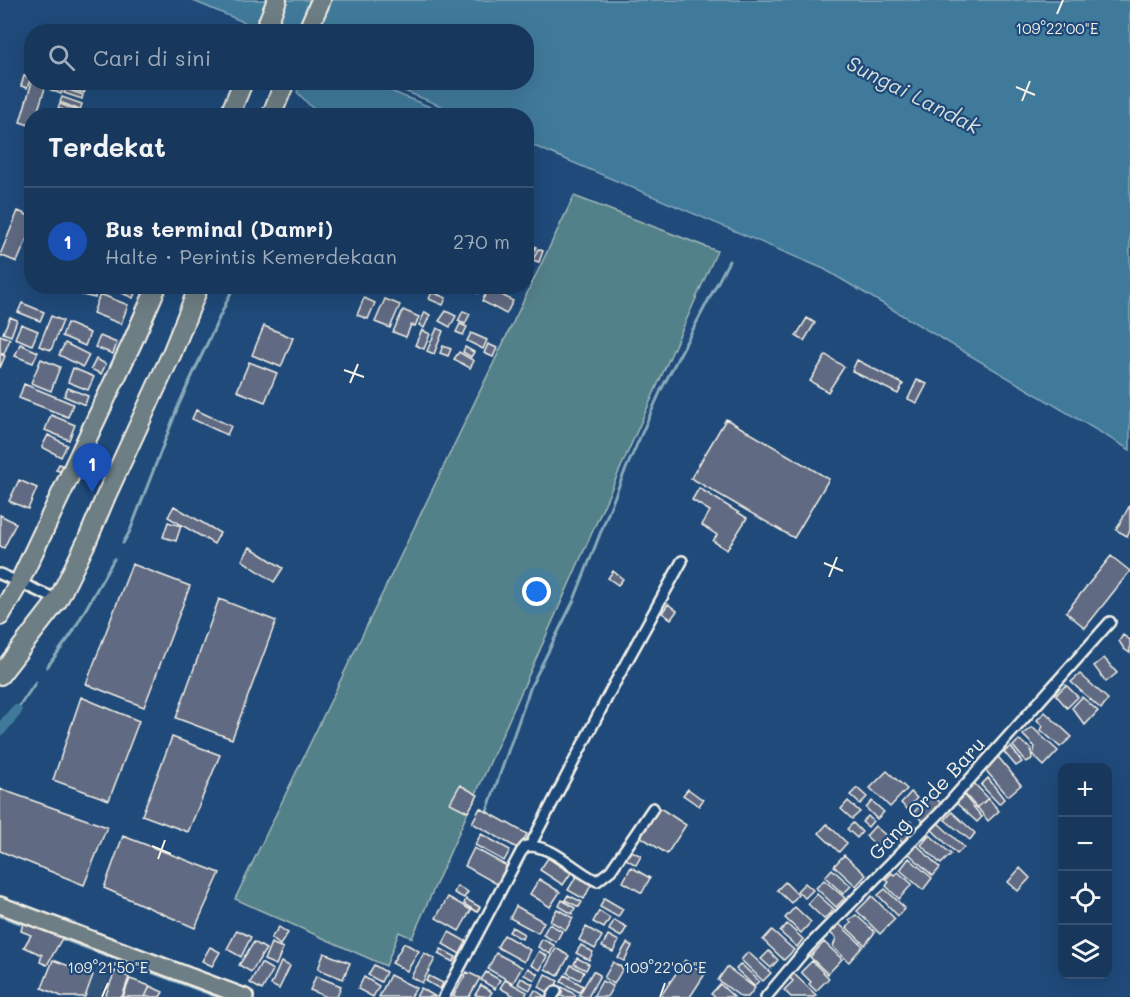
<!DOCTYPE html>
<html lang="id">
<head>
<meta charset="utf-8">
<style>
  :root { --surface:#17385c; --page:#244365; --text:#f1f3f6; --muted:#9eacbb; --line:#365272; --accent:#ff9aa2 }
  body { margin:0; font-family:Mali,sans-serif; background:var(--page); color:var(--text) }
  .controls { position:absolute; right:18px; bottom:18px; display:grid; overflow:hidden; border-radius:12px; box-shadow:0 6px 24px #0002 }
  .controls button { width:54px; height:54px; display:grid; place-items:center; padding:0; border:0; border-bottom:2px solid var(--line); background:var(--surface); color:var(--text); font:30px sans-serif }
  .you { position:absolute; left:537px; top:592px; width:21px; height:21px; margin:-15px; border:4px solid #fff; border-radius:50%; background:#1a73e8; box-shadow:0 0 0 9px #1a73e833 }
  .badge { display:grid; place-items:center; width:39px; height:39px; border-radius:50%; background:var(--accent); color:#fff; font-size:20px; font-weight:700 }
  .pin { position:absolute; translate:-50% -50px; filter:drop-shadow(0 2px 3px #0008) }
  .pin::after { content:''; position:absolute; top:32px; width:21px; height:18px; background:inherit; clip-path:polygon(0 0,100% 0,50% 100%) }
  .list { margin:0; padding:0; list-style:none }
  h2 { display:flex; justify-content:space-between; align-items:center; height:78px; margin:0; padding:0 24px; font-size:26px }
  h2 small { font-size:20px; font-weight:400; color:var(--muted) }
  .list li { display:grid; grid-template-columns:39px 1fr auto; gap:18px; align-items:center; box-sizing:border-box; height:108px; padding:0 24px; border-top:2px solid var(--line) }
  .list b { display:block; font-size:22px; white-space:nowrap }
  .list p { margin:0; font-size:20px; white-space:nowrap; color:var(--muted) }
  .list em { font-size:20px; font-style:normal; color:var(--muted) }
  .icon { flex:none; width:33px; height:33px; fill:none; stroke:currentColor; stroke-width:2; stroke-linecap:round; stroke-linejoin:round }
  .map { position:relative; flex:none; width:1130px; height:997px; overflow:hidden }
  .search { position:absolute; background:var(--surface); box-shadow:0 6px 24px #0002; left:24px; top:24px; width:510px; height:66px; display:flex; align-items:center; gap:15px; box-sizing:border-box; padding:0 21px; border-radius:24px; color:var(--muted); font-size:22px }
  .panel { position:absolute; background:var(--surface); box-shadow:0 6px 24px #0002; left:24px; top:108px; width:510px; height:186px; border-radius:24px }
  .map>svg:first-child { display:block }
  .built { fill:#33547c }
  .green { fill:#52818a; stroke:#a3b9b9; stroke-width:1.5 }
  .water { fill:#417a9b; stroke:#89aaba; stroke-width:1.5 }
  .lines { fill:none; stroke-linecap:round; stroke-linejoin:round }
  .stream { stroke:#89aaba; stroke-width:3 }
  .canal { stroke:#417a9b; stroke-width:12 }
  .building { fill:#616b82; stroke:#f4f1e8; stroke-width:1.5 }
  .street-casing { stroke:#f4f1e8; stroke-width:14 }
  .primary-casing { stroke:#f4f1e8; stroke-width:20 }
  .highway-casing { stroke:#f4f1e8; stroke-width:22 }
  .street { stroke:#1f4a7a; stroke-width:9 }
  .primary { stroke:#6d7e84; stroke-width:15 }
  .highway { stroke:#6d7e84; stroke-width:18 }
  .ticks { fill:none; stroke:#f4f1e8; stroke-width:2 }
  .labels { text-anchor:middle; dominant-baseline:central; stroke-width:4.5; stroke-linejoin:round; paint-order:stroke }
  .street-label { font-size:20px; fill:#f4f1e8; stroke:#1f4a7a }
  .water-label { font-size:21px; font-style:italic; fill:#d9dfdc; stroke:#1f4a7a }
  .ticks-label { font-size:15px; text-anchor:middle; fill:#f4f1e8; stroke:#1f4a7a; stroke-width:4.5; stroke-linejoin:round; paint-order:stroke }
</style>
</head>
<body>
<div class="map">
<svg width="1130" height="997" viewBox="0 0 1130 997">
  <rect width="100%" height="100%" fill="#1f4a7a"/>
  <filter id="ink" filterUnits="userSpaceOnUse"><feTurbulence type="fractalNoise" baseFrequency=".0167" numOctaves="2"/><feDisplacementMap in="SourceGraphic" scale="12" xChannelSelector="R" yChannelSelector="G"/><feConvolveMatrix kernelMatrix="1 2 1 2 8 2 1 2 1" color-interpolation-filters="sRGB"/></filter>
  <g filter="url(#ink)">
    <path class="built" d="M 97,968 L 111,973 L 103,997 L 86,997 Z"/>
    <path class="green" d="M 574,196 L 717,251 L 412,938 L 399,932 L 386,966 L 235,899 Z"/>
    <path class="water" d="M 191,0 L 1130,0 L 1130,450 L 824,269 L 527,143 L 526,116 L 463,115 L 385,83 L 526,82 L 526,32 L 265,31 Z
      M 300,83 L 371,83 L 450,115 L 319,115 L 297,92 Z"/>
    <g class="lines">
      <path class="stream" d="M 123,543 L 130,531 L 179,404 L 234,286
        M 47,667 L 71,635 L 114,559
        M 16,711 L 36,682
        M 487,811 L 531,686 L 574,600 L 622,478 L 661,390 L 729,261
        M 0,916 L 26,925
        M 60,938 L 218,997"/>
      <path class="canal" d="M 0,730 L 16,711"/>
    </g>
    <path class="building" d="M 24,76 L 31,78 L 27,88 L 21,86 Z
      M 32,82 L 47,82 L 36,116 L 32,116 L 32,126 L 20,122 Z
      M 51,82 L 66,82 L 61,94 L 49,89 Z
      M 70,82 L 87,85 L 84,93 L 68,88 Z
      M 66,89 L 83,95 L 82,99 L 64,93 Z
      M 62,97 L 82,104 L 80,110 L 60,102 Z
      M 60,104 L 78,111 L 77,116 L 58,108 Z
      M 18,211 L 32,217 L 32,227 L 17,262 L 0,255 Z
      M 529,244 L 536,247 L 533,254 L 526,252 Z
      M 538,249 L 543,251 L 539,262 L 533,260 Z
      M 526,270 L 533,271 L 530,283 L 526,282 Z
      M 80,286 L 97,286 L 95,298 L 78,294 Z
      M 106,286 L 138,286 L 133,298 Z
      M 473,286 L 481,286 L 478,293 L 472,291 Z
      M 489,288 L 513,301 L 506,314 L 482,301 Z
      M 432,292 L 446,298 L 443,305 L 429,299 Z
      M 100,294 L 128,305 L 121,324 L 93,313 Z
      M 364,298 L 375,303 L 368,319 L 357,315 Z
      M 385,299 L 400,305 L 390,328 L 375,322 Z
      M 22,303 L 44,312 L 40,321 L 18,312 Z
      M 403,310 L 419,317 L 415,326 L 411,325 L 406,337 L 393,332 Z
      M 446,311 L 456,316 L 450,327 L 439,321 Z
      M 463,311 L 470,314 L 465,324 L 458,321 Z
      M 425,312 L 430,315 L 424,328 L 419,325 Z
      M 51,316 L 63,321 L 51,350 L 39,346 Z
      M 10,317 L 17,320 L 11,336 L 3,333 Z
      M 807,318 L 815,323 L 804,341 L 796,336 Z
      M 67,323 L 90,333 L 85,346 L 62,336 Z
      M 21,324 L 38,331 L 32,345 L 15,338 Z
      M 460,324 L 467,327 L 463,335 L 456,332 Z
      M 264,326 L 293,338 L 281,367 L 252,355 Z
      M 437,328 L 443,331 L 434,354 L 427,351 Z
      M 422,330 L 430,334 L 424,349 L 415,345 Z
      M 471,333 L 487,340 L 483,349 L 467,341 Z
      M 0,335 L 10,339 L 4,354 L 0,352 Z
      M 100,336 L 117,343 L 113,354 L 95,347 Z
      M 65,343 L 89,355 L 83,367 L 59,355 Z
      M 20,344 L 38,352 L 33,363 L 15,356 Z
      M 488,344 L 497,348 L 493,357 L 484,353 Z
      M 443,346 L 451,349 L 448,356 L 440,353 Z
      M 465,347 L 474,352 L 471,357 L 463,352 Z
      M 459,352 L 474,361 L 470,368 L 454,359 Z
      M 0,354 L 5,356 L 0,368 Z
      M 826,355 L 844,367 L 828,392 L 810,381 Z
      M 41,359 L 60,367 L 51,391 L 31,383 Z
      M 96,359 L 106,364 L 101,374 L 91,369 Z
      M 857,360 L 903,384 L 898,394 L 852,371 Z
      M 249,362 L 277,373 L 265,402 L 237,391 Z
      M 73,368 L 94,377 L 88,390 L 68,382 Z
      M 917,380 L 927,384 L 917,403 L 908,399 Z
      M 24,384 L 73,404 L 68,417 L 19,398 Z
      M 68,388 L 88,396 L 85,405 L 64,396 Z
      M 196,410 L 231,426 L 227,435 L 192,419 Z
      M 51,415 L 75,425 L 69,440 L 45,430 Z
      M 726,419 L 829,479 L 794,538 L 691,478 Z
      M 48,435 L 67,445 L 61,457 L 42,447 Z
      M 59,464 L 64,466 L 62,472 L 56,470 Z
      M 19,480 L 37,488 L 28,509 L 9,501 Z
      M 699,488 L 747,518 L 727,550 L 713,541 L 717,535 L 702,525 L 710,511 L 692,500 Z
      M 1130,505 L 1130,531 L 1127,536 L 1116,530 Z
      M 174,506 L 220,533 L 214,544 L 168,517 Z
      M 0,515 L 16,523 L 4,548 L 0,546 Z
      M 168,522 L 181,526 L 176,541 L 163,537 Z
      M 250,547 L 283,568 L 274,582 L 242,560 Z
      M 1111,556 L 1130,571 L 1085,628 L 1066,612 Z
      M 132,564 L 190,586 L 144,707 L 86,684 Z
      M 613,571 L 623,579 L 618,585 L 608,578 Z
      M 219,599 L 276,621 L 232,739 L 176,718 Z
      M 668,604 L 677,611 L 671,619 L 662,613 Z
      M 1123,635 L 1130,640 L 1130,653 L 1124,649 L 1119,641 Z
      M 1104,658 L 1117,673 L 1106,682 L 1094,666 Z
      M 1080,674 L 1108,699 L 1101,709 L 1071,682 Z
      M 1066,685 L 1078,697 L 1067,708 L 1056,695 Z
      M 81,697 L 139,721 L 109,800 L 53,780 Z
      M 1082,697 L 1098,711 L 1085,725 L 1072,708 Z
      M 1045,712 L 1072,737 L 1060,747 L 1041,730 L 1043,726 L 1037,720 Z
      M 1032,727 L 1058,751 L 1044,766 L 1033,755 L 1035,747 L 1023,735 Z
      M 172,737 L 220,755 L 188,832 L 142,815 Z
      M 1019,740 L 1031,749 L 1032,759 L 1026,762 L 1013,746 Z
      M 1011,747 L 1022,762 L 1016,766 L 1004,752 Z
      M 995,753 L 1021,785 L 1008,796 L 982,766 Z
      M 887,771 L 907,789 L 890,807 L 870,788 Z
      M 988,778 L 1004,799 L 999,804 L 981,785 Z
      M 972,781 L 988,798 L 977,808 L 962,791 Z
      M 460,785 L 478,795 L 468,812 L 450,803 Z
      M 857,788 L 867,797 L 860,804 L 850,795 Z
      M 0,789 L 107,827 L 84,885 L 0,851 Z
      M 688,789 L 703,800 L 699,806 L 683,795 Z
      M 911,792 L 917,798 L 907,809 L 901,803 Z
      M 962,793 L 982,817 L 977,822 L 953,800 Z
      M 931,794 L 941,803 L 924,822 L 913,813 Z
      M 989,799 L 999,811 L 988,821 L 977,807 Z
      M 848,801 L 860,812 L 852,819 L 841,809 Z
      M 872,801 L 884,812 L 877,819 L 866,808 Z
      M 657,806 L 686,825 L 667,854 L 638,835 Z
      M 480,808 L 527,834 L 519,849 L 472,823 Z
      M 952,812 L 975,833 L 970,840 L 945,820 Z
      M 868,816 L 873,821 L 868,827 L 862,822 Z
      M 910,821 L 917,827 L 902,842 L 896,836 Z
      M 937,822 L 964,847 L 957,854 L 931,829 Z
      M 853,823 L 862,832 L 857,838 L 847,829 Z
      M 827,824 L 847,843 L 839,852 L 819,833 Z
      M 875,826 L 889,838 L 880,849 L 866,836 Z
      M 481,834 L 510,850 L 504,861 L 475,845 Z
      M 930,835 L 951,854 L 941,864 L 921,845 Z
      M 123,836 L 220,873 L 195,928 L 104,888 Z
      M 915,843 L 940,868 L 933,876 L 907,852 Z
      M 474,848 L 507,866 L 497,884 L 465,866 Z
      M 630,850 L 641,856 L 636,865 L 626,859 Z
      M 844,855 L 866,875 L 856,886 L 834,866 Z
      M 548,858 L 571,873 L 563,885 L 540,870 Z
      M 909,858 L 932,878 L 923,890 L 900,870 Z
      M 631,867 L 650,878 L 642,893 L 623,882 Z
      M 1020,868 L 1030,878 L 1018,891 L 1008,882 Z
      M 832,869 L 851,886 L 843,894 L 825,877 Z
      M 898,872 L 912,884 L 899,899 L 886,886 L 889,882 L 886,879 L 892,873 L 894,875 Z
      M 577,875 L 592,883 L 584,899 L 568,890 Z
      M 539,879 L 560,892 L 550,907 L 530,894 Z
      M 824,880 L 845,898 L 836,907 L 816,888 Z
      M 785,882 L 798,895 L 791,903 L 777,890 Z
      M 805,883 L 813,890 L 805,898 L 797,891 Z
      M 457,886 L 468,892 L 464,898 L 454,893 Z
      M 885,889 L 905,908 L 898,916 L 878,895 Z
      M 817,894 L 834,909 L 824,919 L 808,904 Z
      M 568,895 L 582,902 L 579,907 L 565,900 Z
      M 872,896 L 895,919 L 880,934 L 857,911 Z
      M 448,897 L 471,910 L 459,931 L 436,918 Z
      M 604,898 L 623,909 L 618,917 L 600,907 Z
      M 466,899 L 480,907 L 477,912 L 464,904 Z
      M 562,900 L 575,908 L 572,914 L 559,906 Z
      M 516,906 L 544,922 L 538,933 L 510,918 Z
      M 795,907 L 811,922 L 801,933 L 785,918 Z
      M 557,909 L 573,918 L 566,930 L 550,921 Z
      M 599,911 L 610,918 L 604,928 L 593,922 Z
      M 856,915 L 875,932 L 865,945 L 847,928 L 851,923 L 849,920 Z
      M 24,918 L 65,933 L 47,965 L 40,962 L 42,955 L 24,947 L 31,935 L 21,931 Z
      M 614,920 L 627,927 L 621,937 L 609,930 Z
      M 837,922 L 863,946 L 849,962 L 833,947 L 836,938 L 828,931 Z
      M 549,924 L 562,931 L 556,942 L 543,935 Z
      M 787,924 L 803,939 L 797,947 L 780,932 Z
      M 279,927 L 288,933 L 280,945 L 271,938 Z
      M 512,927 L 524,934 L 522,939 L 509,932 Z
      M 586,927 L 602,936 L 595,949 L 579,940 Z
      M 237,930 L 251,937 L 241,957 L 227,949 Z
      M 772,930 L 794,950 L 784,960 L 763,940 Z
      M 449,932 L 467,942 L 460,954 L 443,944 Z
      M 504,935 L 530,950 L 524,962 L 497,947 Z
      M 608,935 L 619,941 L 613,952 L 602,947 Z
      M 542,939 L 554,945 L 550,954 L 538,947 Z
      M 254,942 L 266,949 L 251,972 L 239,965 Z
      M 824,942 L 842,959 L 828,974 L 810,957 Z
      M 271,943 L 283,948 L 276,965 L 264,960 Z
      M 404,943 L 419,951 L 407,971 L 392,963 Z
      M 627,943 L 632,946 L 624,961 L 618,958 Z
      M 581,945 L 593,952 L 589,960 L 576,953 Z
      M 210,947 L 220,952 L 212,966 L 202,961 Z
      M 556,948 L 569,956 L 558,976 L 545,969 Z
      M 441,949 L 456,957 L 453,962 L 438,954 Z
      M 539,951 L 547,956 L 540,970 L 531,965 Z
      M 769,951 L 778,960 L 771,968 L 761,959 Z
      M 748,952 L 771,973 L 763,981 L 741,960 Z
      M 324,953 L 350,963 L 343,979 L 318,969 Z
      M 424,953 L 435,959 L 422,983 L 411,977 Z
      M 496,953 L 522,967 L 513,983 L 488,969 Z
      M 577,958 L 589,964 L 586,970 L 574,964 Z
      M 53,960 L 93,975 L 85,997 L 63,997 L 42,988 Z
      M 685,960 L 705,974 L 690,997 L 660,997 Z
      M 812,961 L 829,978 L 816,991 L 809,984 L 811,982 L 801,972 Z
      M 281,962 L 290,966 L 279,989 L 271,985 Z
      M 613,962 L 623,968 L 614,984 L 604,978 Z
      M 261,963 L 273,970 L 262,990 L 250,983 Z
      M 741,964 L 759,981 L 754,986 L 736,969 Z
      M 374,965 L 386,972 L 381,982 L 368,975 Z
      M 571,965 L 584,972 L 580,980 L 567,973 Z
      M 727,967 L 755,988 L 748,997 L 741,997 L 718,980 Z
      M 528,968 L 538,974 L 535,980 L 524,975 Z
      M 115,971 L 129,977 L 122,997 L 105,997 Z
      M 593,971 L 600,975 L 588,997 L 583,997 L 579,995 Z
      M 467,972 L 480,978 L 469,997 L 453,997 Z
      M 486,972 L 500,980 L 495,989 L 481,980 Z
      M 792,972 L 816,995 L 814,997 L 791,997 L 784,990 L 793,981 L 788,976 Z
      M 545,974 L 558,981 L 551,994 L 539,987 Z
      M 390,975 L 416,988 L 411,997 L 379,997 Z
      M 565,975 L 583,986 L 579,992 L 561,982 Z
      M 316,976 L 341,986 L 337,997 L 327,997 L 310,990 Z
      M 429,976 L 443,983 L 440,989 L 426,981 Z
      M 364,977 L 379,986 L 373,997 L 358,989 Z
      M 521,978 L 533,984 L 530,990 L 518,984 Z
      M 130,979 L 150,986 L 145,997 L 123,997 Z
      M 505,980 L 527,992 L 525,997 L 516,997 L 500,988 Z
      M 602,981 L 613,986 L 607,997 L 593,997 Z
      M 720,984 L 734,997 L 715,997 L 711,994 Z
      M 481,985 L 492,992 L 489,997 L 475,995 Z
      M 150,986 L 163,992 L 160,997 L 145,997 Z
      M 562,987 L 576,995 L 575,997 L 563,997 L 558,994 Z
      M 421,988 L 436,997 L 416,997 Z
      M 535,990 L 544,996 L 544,997 L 531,997 Z"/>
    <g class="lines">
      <g class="street-casing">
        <path id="street" d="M 0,574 L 58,600
          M 530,846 L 611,690 L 682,561
          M 444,997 L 521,852 L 526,846 C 554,845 573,870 597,881 L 611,870 L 653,808
          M 552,997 L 556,991
          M 766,997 L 808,947 L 939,814 L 1110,622"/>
      </g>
      <g class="primary-casing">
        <path id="primary" d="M 0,905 L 245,997"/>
      </g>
      <g class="highway-casing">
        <path id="highway" d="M 264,32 L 277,0
          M 307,32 L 321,0
          M 229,116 L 243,82
          M 271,116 L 285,82
          M 0,616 L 19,583 L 132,343 L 157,286
          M 0,675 L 58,600 L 87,541 L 106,496 L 172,353 L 199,286"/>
      </g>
      <use href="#street" class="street"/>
      <use href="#primary" class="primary"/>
      <use href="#highway" class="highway"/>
    </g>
  </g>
  <path class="ticks" d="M 1057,14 L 1063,0M 1016,87 L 1035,95M 1022,101 L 1030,81M 344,370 L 364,377M 350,383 L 358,364M 824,563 L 843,571M 829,577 L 837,557M 152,846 L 171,854M 158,859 L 165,840M 102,997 L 108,983M 660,997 L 665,983"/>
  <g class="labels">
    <g class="street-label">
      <text transform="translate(926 798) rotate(-47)">Gang Orde Baru</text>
    </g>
    <g class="water-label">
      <text transform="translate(914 94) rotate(27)">Sungai Landak</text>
    </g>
  </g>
  <g class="ticks-label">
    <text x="1057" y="34">109°22'00"E</text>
    <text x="108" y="973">109°21'50"E</text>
    <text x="665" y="973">109°22'00"E</text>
  </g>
</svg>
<div class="controls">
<button>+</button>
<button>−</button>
<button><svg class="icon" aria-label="locate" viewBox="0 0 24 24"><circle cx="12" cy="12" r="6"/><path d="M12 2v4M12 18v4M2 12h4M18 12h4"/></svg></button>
<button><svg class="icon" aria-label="layers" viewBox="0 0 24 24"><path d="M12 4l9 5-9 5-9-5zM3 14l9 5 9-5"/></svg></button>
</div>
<div class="you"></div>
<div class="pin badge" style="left:92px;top:493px;background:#1a4fb4">1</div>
<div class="search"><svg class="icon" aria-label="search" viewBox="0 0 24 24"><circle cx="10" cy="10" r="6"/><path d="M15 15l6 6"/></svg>Cari di sini</div>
<section class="panel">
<h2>Terdekat<small></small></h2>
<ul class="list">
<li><span class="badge" style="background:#1a4fb4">1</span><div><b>Bus terminal (Damri)</b><p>Halte · Perintis Kemerdekaan</p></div><em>270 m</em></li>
</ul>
</section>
</div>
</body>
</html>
